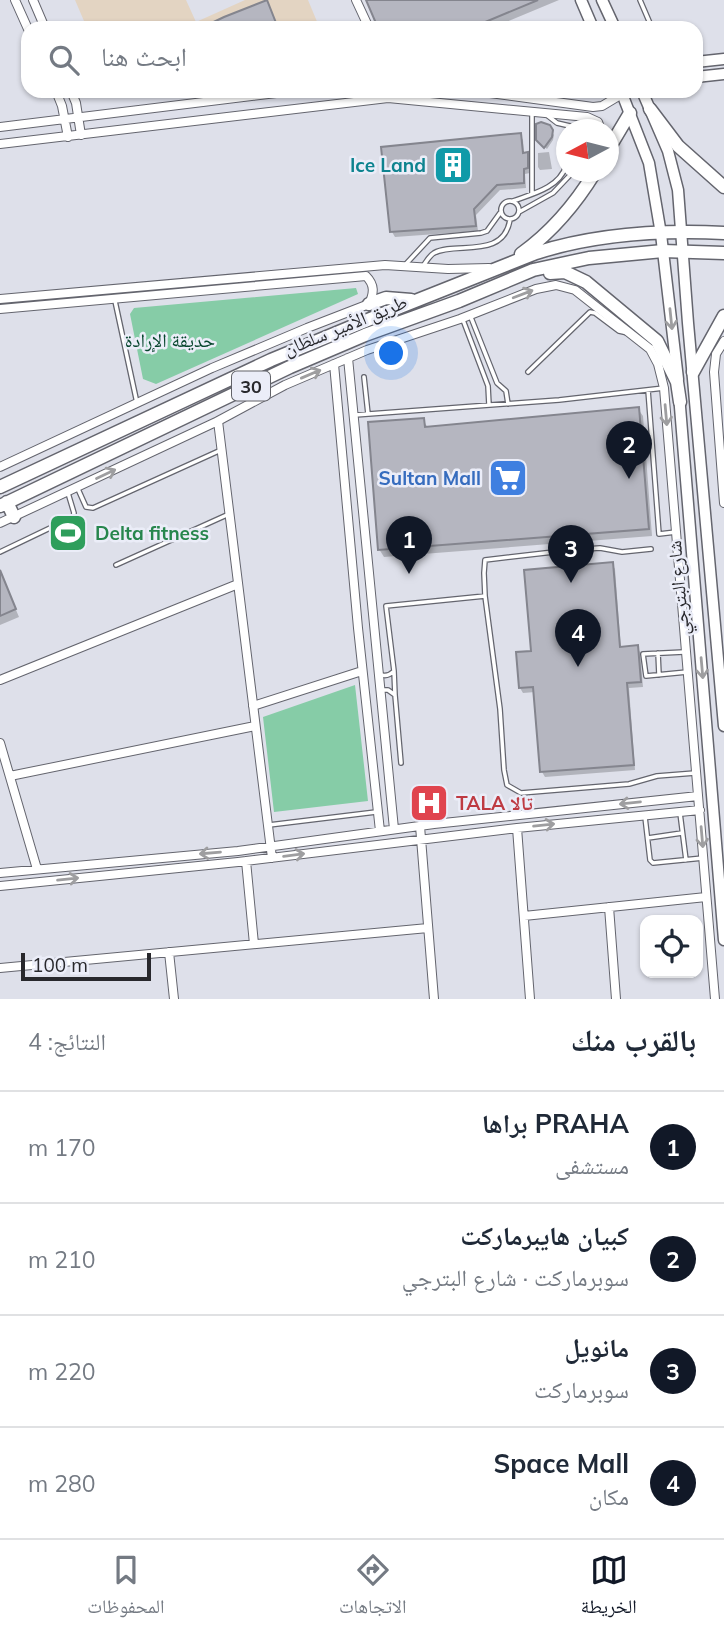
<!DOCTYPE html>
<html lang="ar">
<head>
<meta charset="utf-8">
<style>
  :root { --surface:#fff; --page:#f2f2f3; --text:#1f2937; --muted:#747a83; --line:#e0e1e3; --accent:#111827 }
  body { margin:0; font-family:Mulish,"Noto Naskh Arabic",sans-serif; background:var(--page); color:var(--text); direction:rtl }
  .controls { position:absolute; right:21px; bottom:21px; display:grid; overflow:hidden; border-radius:14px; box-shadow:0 2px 5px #0004 }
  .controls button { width:63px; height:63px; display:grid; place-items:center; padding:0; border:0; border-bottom:2px solid var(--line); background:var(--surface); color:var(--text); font:35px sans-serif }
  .compass { position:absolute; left:556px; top:119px; width:63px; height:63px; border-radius:50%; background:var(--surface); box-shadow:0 2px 5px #0004; rotate:263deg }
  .scale { position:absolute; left:21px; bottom:18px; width:130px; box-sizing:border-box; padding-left:7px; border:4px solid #28282c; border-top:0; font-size:19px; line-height:24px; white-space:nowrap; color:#28282c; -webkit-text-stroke:5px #ebedf8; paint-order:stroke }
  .you { position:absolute; left:392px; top:354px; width:24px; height:24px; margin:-18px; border:5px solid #fff; border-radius:50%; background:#1a73e8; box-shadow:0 0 0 10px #1a73e833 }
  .badge { display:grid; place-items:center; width:46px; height:46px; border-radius:50%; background:var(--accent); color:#fff; font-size:23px; font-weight:700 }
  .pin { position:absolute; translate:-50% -58px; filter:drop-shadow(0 2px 4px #0008) }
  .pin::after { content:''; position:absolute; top:37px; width:24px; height:21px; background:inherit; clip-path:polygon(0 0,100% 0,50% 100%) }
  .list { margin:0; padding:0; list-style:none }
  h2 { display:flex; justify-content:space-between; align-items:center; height:91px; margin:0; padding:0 28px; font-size:30px }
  h2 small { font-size:23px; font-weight:400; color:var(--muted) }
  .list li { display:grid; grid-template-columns:46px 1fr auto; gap:21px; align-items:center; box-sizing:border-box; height:112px; padding:0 28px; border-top:2px solid var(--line) }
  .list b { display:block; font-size:26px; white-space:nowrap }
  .list p { margin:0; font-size:23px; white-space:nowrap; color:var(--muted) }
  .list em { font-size:23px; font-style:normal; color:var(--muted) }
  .icon { flex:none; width:38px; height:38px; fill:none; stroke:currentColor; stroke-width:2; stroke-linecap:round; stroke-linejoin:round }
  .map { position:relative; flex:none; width:724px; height:999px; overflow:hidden; direction:ltr }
  .search { position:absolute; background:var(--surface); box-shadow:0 2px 5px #0004; left:21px; right:21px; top:21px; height:77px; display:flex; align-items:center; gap:18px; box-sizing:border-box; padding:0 24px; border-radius:21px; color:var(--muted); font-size:26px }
  .sheet { height:539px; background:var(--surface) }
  nav { display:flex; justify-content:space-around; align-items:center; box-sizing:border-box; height:98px; border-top:2px solid var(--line); background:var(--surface); font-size:19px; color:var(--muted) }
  nav a { display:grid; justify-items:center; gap:4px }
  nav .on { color:var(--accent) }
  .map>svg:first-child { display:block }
  .education { fill:#e3d4c2 }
  .green { fill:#86cca7 }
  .shadow { fill:#0003 }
  .building { fill:#b5b6c0; stroke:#84858e; stroke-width:2 }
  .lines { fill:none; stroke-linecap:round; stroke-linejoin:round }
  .lane-casing { stroke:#64656e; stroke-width:6 }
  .street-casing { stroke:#64656e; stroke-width:10 }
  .secondary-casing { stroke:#64656e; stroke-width:13 }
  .primary-casing { stroke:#64656e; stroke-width:15 }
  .lane { stroke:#fff; stroke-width:3.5 }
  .street { stroke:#fff; stroke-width:8 }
  .secondary { stroke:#fff; stroke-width:10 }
  .primary { stroke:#fff; stroke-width:12 }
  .oneway { stroke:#9e9ea0 }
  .labels { text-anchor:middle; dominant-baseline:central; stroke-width:5; stroke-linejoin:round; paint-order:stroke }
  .shield { fill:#ebedf8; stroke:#626369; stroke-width:2 }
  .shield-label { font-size:18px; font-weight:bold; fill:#28282c }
  .culture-label { font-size:19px; font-weight:bold; fill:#0d838f; stroke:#ebedf8; text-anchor:end }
  .street-label { font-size:19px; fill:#28282c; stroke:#ebedf8 }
  .park-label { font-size:19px; fill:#07462d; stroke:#ebedf8 }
  .shop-label { font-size:19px; font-weight:bold; fill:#366cbe; stroke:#ebedf8; text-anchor:end }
  .leisure-label { font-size:19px; font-weight:bold; fill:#27864d; stroke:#ebedf8; text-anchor:start }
  .health-label { font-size:19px; font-weight:bold; fill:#be3a42; stroke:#ebedf8; text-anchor:start }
</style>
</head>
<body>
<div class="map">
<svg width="724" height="999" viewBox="0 0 724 999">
  <rect width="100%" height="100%" fill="#dee0ea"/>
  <path class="education" d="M 75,0 L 186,0 L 196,22 L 245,0 L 308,0 L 318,24 L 317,28 L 87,28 Z"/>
  <path class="green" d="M 356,288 L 358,294 L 156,384 L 143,379 L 130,314 L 134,308 Z
    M 355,685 L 368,801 L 274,812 L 263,717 Z"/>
  <path class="shadow" d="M 367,0 L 559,0 L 492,28 L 380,28 Z
    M 551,131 L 554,135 L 553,140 L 547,149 L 540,143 Z
    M 520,135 L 523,140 L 524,155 L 527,154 L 530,159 L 530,173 L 525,174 L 526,188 L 500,190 L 476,215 L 478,231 L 395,237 L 392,232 Z
    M 549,152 L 552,169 L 540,170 L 538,167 L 538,153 Z
    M 638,409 L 643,416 L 652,536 L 384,557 L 379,549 L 423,420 L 428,428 Z
    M 612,564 L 615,569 L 621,649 L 637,647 L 640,652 L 643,687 L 629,688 L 635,770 L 545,777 L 542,772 L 535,692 L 523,693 L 520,688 L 533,652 Z
    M 0,572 L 19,617 L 0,625 Z"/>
  <path class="building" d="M 267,0 L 278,28 L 201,28 L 224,17 Z
    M 366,0 L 538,0 L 471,28 L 378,28 Z
    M 541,122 L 550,125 L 553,130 L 552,137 L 544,148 L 536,140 L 536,124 Z
    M 521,133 L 523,153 L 528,152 L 528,168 L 524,169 L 524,183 L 497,185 L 474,209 L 476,226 L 390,232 L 381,147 Z
    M 639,407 L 649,529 L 378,550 L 368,422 L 424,418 L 425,427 Z
    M 613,562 L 620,647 L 638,645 L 641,682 L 627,683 L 634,765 L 540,772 L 533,687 L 519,688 L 516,652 L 531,651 L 524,570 Z
    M 0,570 L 16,609 L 0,616 Z"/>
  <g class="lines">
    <g class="lane-casing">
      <path id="lane" d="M 640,0 L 652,28
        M 532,112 L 532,194
        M 548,116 L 557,123 L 587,130
        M501 210a9 9 0 1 1 18 0a9 9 0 1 1-18 0Z
        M 513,201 C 532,194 559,188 566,166
        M 519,212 L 553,193 L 573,172
        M 405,265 L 430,238 L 481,233 L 487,231 L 500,213
        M 423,266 C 427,261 429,256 434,253 C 456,241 503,260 510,220
        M 115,301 L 137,403
        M 470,315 L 497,383 L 506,391 L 508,404
        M 463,320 L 488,386 L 489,405
        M 528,372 L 590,312 L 595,313 L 619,331 L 628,333
        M 364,377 L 368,414
        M 648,390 L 659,534 L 676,532
        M 355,415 L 559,400 L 664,388
        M 78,489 L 86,507 L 93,508 L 221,450
        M 0,552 L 73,517 L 74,513 L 68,493
        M 116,565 L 229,514
        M 485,596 L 484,573 L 485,560 L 571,550 L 600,548 L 622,552 L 651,549
        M 684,652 L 643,654 L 646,676 L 687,672
        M 658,653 L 659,675
        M 394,671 L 386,606 L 485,596 L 500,709 L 504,770 L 507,785 L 521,793 L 629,784 L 657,776 L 695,773
        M 379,674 C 385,677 390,675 394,671 L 395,695 L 388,690 L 382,690
        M 395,695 L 401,763
        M 680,813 L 686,860
        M 645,817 L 650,860 L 653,863 L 703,858
        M 269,825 L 376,812
        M 648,838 L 682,833"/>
    </g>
    <g class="street-casing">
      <path id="street" d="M 15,0 L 28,29
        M 33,0 L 45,28
        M 356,0 L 369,28
        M 56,91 L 62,106 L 68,137
        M 71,91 L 76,103 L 81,135
        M 475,91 L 593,107 L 602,106 L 622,94
        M 0,127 L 293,91
        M 0,144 L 388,98 L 587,117 L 598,122 L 601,130
        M 0,299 L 385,265 L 448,269 L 489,268
        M 0,309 L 366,276 C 375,285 374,293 369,304 L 307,328 L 212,368 L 0,467
        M 724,341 L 716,354 L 714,372 L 724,503
        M 348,358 L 394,829
        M 334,364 L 358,628 L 380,831
        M 218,421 L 272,858
        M 0,523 L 218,421 L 285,385 L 367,350 L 460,319 L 536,289 L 556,285 L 575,290 L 650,349 L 658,364 L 664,388 L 715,999
        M 0,680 L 238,584
        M 253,706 L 362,671
        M 0,743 L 37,869
        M 10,776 L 255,726
        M 420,826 L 434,999
        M 517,828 L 530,999
        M 246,861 L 254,944
        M 0,873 L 238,851 L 434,824 L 698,796
        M 0,886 L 238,862 L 517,828 L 700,810
        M 609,907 L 616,999
        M 524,916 L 706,897
        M 169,952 L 174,999
        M 0,968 L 428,928"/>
    </g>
    <g class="secondary-casing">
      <path id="secondary" d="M 581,0 L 593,28
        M 602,0 L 615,28
        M 696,62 L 724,59
        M 696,77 L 724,74
        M 621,91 L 649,163 L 661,234 L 678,379
        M 642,91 L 668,151 L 678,190 L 688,323 L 724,726
        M 679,395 L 724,940"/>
    </g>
    <g class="primary-casing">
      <path id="primary" d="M 650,109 L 678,146 L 724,187
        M 608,150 L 630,113
        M 521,254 C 552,232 576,203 595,172
        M 550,273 L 565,272 L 586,282 L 657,341 L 677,382 L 680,402
        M 369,304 L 386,298 L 411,300
        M 693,372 L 724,316
        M 0,487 L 271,360 L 375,317 L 536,253 C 596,234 661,230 724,233
        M 7,502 L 14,517
        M 0,506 L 290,367 L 365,335 L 459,301 L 533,270 L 589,258 L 663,251 L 724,253"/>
    </g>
    <use href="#lane" class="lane"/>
    <use href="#street" class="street"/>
    <use href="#secondary" class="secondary"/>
    <use href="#primary" class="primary"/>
  </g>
  <defs><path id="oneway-shaft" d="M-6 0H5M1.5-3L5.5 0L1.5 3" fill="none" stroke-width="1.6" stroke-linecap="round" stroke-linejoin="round" transform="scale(1.75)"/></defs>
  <g class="oneway">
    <use href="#oneway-shaft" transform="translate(523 294) rotate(-21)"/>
    <use href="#oneway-shaft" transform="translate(671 319) rotate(84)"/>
    <use href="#oneway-shaft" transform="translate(311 374) rotate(-23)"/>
    <use href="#oneway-shaft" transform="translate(666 415) rotate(85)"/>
    <use href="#oneway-shaft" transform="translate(106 474) rotate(-25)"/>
    <use href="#oneway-shaft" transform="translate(702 668) rotate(85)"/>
    <use href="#oneway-shaft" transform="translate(630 803) rotate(174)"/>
    <use href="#oneway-shaft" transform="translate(544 825) rotate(-6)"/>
    <use href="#oneway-shaft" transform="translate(702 837) rotate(85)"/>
    <use href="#oneway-shaft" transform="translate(210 853) rotate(175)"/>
    <use href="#oneway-shaft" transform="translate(294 855) rotate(-7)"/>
    <use href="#oneway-shaft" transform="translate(68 879) rotate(-6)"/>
  </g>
  <defs>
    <g id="building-square" transform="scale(2.0125)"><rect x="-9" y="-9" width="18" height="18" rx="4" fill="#0f9aa8" stroke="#ebedf8"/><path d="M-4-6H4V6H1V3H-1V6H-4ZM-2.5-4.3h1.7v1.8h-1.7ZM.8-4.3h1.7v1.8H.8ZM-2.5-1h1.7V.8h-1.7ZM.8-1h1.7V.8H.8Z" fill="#fff"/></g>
    <g id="supermarket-square" transform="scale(2.0125)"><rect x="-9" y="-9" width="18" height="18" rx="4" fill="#3f7fe0" stroke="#ebedf8"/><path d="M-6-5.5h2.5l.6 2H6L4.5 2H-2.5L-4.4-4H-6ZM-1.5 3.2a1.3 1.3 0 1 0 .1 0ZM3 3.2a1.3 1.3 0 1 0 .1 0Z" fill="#fff"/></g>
    <g id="stadium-square" transform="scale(2.0125)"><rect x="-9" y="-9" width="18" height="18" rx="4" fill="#2e9e5b" stroke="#ebedf8"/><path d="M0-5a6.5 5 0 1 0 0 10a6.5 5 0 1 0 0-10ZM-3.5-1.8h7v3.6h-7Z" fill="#fff"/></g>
    <g id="hospital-square" transform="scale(2.0125)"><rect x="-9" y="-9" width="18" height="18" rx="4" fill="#e0444e" stroke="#ebedf8"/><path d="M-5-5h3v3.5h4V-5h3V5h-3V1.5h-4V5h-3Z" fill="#fff"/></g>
  </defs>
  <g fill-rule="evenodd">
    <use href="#building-square" x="453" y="165"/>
    <use href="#supermarket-square" x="508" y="478"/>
    <use href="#stadium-square" x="68" y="533"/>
    <use href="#hospital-square" x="429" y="803"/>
  </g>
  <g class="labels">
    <rect class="shield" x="232" y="371.5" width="38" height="29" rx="5"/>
    <g class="shield-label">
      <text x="251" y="386">30</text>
    </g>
    <g class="culture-label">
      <text x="426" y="165">Ice Land</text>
    </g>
    <g class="street-label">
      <text transform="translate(345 325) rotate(-22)">طريق الأمير سلطان</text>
      <text transform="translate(678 588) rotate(-95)">شارع البترجي</text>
    </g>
    <g class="park-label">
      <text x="170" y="340">حديقة الإرادة</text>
    </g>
    <g class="shop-label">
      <text x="481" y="478">Sultan Mall</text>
    </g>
    <g class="leisure-label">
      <text x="95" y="533">Delta fitness</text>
    </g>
    <g class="health-label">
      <text x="456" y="803">TALA تالا</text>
    </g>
  </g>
</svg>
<div class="controls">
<button><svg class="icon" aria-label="locate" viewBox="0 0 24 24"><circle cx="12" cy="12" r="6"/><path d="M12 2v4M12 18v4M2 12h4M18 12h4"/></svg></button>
</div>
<svg class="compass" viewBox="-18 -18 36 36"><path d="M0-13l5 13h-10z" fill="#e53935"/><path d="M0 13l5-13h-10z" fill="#747a83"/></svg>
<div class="scale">100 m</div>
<div class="you"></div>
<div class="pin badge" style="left:409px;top:574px">1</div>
<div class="pin badge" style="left:629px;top:479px">2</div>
<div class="pin badge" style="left:571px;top:583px">3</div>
<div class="pin badge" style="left:578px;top:667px">4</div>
<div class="search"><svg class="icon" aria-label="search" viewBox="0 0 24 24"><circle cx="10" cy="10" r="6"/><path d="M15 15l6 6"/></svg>ابحث هنا</div>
</div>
<section class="sheet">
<h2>بالقرب منك<small>النتائج: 4</small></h2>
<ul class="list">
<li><span class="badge">1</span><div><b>PRAHA براها</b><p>مستشفى</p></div><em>170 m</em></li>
<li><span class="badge">2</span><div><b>كبيان هايبرماركت</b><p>سوبرماركت · شارع البترجي</p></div><em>210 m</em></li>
<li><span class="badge">3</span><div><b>مانويل</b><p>سوبرماركت</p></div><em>220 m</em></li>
<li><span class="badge">4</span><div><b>Space Mall</b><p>مكان</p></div><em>280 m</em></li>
</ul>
</section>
<nav>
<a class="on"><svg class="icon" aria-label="map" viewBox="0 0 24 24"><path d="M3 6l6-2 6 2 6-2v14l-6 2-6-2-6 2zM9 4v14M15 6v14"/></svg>الخريطة</a>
<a><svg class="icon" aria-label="directions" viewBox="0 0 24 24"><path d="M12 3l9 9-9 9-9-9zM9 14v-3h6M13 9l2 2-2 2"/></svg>الاتجاهات</a>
<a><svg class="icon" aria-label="saved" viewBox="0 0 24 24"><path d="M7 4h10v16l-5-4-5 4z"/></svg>المحفوظات</a>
</nav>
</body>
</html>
